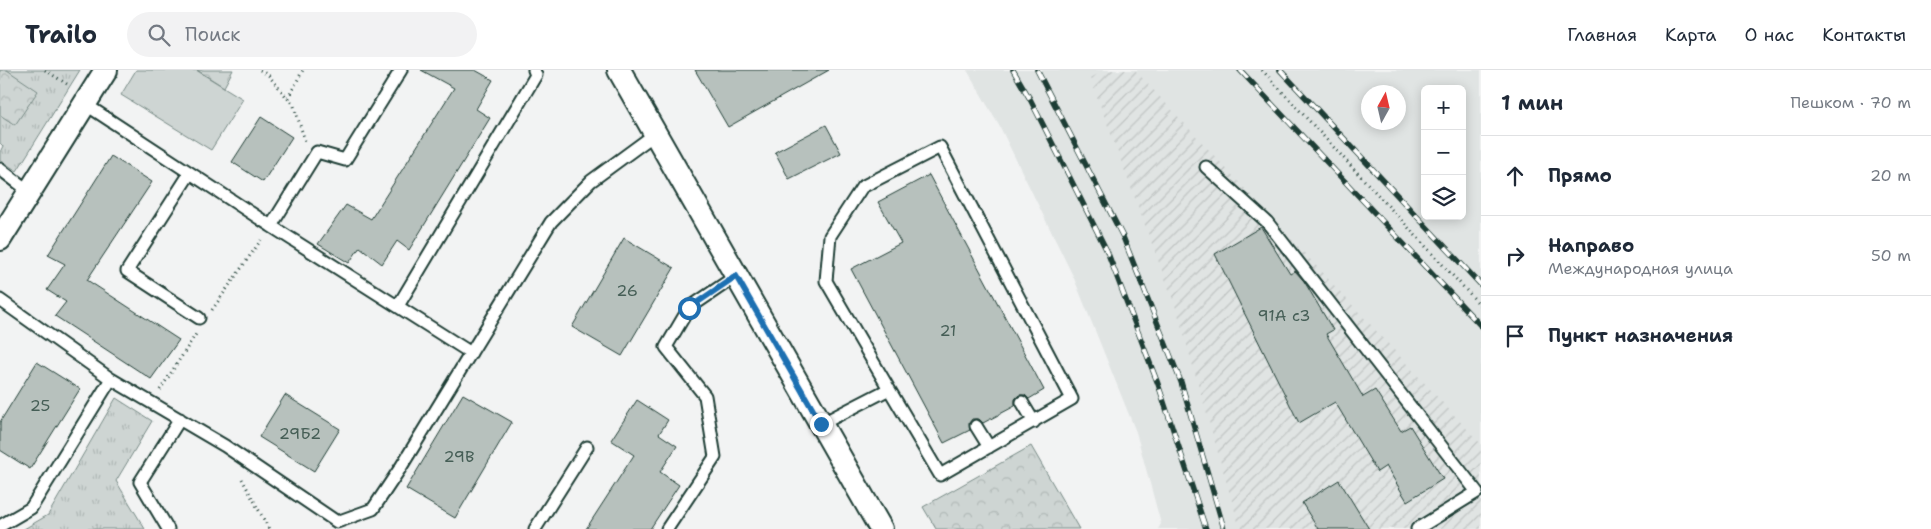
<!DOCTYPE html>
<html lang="ru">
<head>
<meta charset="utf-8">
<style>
  :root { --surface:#fff; --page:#f2f2f3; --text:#1f2937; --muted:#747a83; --line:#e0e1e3 }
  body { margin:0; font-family:"Shantell Sans",sans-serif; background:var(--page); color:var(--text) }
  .controls { position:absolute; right:15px; top:15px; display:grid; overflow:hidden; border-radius:8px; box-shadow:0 2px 12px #0003 }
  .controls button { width:45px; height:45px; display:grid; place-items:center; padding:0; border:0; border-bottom:1px solid var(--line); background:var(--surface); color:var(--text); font:25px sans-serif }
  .compass { position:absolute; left:1361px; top:15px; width:45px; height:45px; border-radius:50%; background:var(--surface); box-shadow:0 2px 12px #0003; rotate:8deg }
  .stop { position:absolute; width:15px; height:15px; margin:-11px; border:4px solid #1f6fb2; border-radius:50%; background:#fff }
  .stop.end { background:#1f6fb2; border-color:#fff; box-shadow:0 1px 5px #0008 }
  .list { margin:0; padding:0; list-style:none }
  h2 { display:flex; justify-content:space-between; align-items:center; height:65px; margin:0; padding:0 20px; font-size:21px }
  h2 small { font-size:16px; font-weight:400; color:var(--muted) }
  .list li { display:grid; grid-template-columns:32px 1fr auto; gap:15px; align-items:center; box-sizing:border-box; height:80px; padding:0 20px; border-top:1px solid var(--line) }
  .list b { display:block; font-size:19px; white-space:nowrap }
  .list p { margin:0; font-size:16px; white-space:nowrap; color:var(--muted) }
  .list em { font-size:16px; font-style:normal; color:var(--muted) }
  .icon { flex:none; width:28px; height:28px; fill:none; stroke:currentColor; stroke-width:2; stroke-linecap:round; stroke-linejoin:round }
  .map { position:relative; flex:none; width:1481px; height:459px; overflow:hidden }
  header { display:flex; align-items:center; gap:30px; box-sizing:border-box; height:70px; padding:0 25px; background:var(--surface); border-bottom:1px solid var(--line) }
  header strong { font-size:24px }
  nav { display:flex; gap:28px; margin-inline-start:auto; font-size:18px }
  .search { width:350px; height:45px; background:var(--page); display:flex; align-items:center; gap:12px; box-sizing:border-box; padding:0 18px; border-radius:28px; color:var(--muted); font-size:19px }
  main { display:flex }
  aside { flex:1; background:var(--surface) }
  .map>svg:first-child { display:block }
  .built { fill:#e0e4e3; fill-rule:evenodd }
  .industrial { fill:url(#industrial-furrows) }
  .grass { fill:url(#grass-tufts); stroke:#768984 }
  .park { fill:url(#park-crowns); stroke:#768984 }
  .pitch { fill:#ced5d3; stroke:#768984 }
  .building { fill:#b7c1bd; stroke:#1f3d34 }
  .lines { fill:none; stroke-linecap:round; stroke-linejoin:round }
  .service-casing { stroke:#1f3d34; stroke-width:15 }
  .minor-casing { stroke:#1f3d34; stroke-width:26 }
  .path { stroke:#1f3d34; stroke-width:3; stroke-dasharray:1 4; stroke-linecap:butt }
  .service { stroke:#fff; stroke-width:11 }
  .minor { stroke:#fff; stroke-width:22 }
  .rail-casing { stroke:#1f3d34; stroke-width:5.5 }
  .rail { stroke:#fff; stroke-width:4; stroke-dasharray:11; stroke-linecap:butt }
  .route { stroke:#1f6fb2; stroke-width:6 }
  .labels { text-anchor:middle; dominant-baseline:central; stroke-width:5; stroke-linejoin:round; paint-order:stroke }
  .number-label { font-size:16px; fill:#455e56 }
</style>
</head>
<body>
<header>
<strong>Trailo</strong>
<div class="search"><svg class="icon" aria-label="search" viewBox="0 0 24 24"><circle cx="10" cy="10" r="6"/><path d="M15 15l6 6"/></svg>Поиск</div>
<nav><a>Главная</a><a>Карта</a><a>О нас</a><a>Контакты</a></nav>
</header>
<main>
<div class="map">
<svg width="1481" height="459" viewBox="0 0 1481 459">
  <defs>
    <pattern id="industrial-furrows" width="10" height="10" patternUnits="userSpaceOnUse" patternTransform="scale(1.25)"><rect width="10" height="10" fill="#e0e4e3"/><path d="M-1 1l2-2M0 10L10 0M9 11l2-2" fill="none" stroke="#c0c4c3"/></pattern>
    <pattern id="grass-tufts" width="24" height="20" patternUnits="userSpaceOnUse" patternTransform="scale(1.25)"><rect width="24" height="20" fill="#ced5d3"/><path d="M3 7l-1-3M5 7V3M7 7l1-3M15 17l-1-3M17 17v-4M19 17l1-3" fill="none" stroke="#b0b8b6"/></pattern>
    <pattern id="park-crowns" width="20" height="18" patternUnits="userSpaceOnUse" patternTransform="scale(1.25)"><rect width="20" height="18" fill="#ced5d3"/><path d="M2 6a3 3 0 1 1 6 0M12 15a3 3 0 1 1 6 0" fill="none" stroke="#b0b8b6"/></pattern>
  </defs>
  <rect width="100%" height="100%" fill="#f2f3f3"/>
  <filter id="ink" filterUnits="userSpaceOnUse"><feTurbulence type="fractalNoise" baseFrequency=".02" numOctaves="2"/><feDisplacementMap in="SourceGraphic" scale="10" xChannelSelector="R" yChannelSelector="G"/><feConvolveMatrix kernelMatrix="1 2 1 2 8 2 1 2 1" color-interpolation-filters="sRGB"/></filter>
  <g filter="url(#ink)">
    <path class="built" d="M 967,0 L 1481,0 L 1481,459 L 1158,459 L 1161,454 L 1136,362 L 1073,206 L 1001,59 ZM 1425,19 L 1462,19 L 1462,146 L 1425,146 ZM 1368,22 L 1398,22 L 1398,52 L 1368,52 Z"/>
    <path class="industrial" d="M 1106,0 L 1135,0 L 1481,374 L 1481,459 L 1240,459 L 1177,241 L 1090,8 Z"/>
    <path class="grass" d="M 0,0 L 80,0 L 17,101 L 0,90 L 0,82 L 3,76 L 0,73 Z
      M 116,328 L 152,351 L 116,411 L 145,459 L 24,459 L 48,445 Z"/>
    <path class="park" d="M 0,0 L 7,0 L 38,21 L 15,55 L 0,45 Z
      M 197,0 L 233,0 L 224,17 Z
      M 1031,376 L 1079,459 L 936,459 L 923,437 Z"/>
    <path class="pitch" d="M 136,0 L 196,0 L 243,29 L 211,80 L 121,25 Z"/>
    <path class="building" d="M 421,0 L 475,0 L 493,10 L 476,39 L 490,48 L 409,180 L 397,171 L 382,194 L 360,177 L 349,193 L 318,174 L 346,135 L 371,149 L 454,18 Z
      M 695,0 L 829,0 L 728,57 Z
      M 261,47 L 292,67 L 263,112 L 232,92 Z
      M 826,55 L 841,83 L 789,109 L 775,82 Z
      M 111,86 L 152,112 L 87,210 L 179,270 L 151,309 L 55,246 L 66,232 L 47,220 L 65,194 L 48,185 Z
      M 929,105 L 1044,320 L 1029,329 L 1025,325 L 1019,325 L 1015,329 L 1015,336 L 983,353 L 979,349 L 972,349 L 969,353 L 970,360 L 944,373 L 851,199 L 901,173 L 878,132 Z
      M 1261,157 L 1290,204 L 1295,201 L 1304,211 L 1333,260 L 1326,264 L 1363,327 L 1375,320 L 1401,361 L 1410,356 L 1443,409 L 1407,431 L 1386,396 L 1377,402 L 1335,332 L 1299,353 L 1215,184 Z
      M 624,168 L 674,198 L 622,286 L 572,257 Z
      M 37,292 L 80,319 L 30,399 L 0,380 L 0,352 Z
      M 463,324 L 512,352 L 455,448 L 406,419 Z
      M 285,325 L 340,359 L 314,401 L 259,367 Z
      M 637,330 L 668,350 L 659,364 L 677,376 L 660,402 L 679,415 L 650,459 L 586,459 L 634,385 L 611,370 Z
      M 1339,410 L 1369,459 L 1318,459 L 1302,433 Z"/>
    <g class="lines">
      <g class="service-casing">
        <path id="service" d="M 85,34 L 271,156 L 317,82 L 345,90 L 401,0
          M 1206,97 L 1267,152 L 1477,422 L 1417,459
          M 0,99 L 30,122
          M 190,103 L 127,201 L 199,248
          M 271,156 L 471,283
          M 0,230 L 111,309 L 225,376 L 337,452 L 373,439 L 401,397 L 551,152 L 591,111 L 655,64
          M 398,236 L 536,5 L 534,0
          M 1022,332 L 1034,352
          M 821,354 L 889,319 L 826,211 L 830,166 L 862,117 L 940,77 L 1072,329 L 940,405 L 889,319
          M 976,356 L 989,377
          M 0,456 L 31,438 L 111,309
          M 168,459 L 140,412 L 180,349
          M 535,459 L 587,377
          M 667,459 L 715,387 L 705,326 L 666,277 L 689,238 L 736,206"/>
      </g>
      <g class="minor-casing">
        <path id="minor" d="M 619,0 L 881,459
          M 0,169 L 106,0"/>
      </g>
      <path class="path" d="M 45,0 L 70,16
        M 260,0 L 269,6 L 294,36 L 305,71
        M 1262,0 L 1481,236
        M 288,28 L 303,0
        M 212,240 L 261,170
        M 160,320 L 196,264
        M 242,409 L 269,459"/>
      <use href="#service" class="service"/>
      <use href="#minor" class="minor"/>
      <g class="rail-casing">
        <path id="rail" d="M 1013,0 L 1030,29 L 1107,181 L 1158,314 L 1206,459
          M 1037,0 L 1123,167 L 1181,312 L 1224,459
          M 1240,0 L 1481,256
          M 1280,0 L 1481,215"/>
      </g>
      <use href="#rail" class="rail"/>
    </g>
  </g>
  <g class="lines" filter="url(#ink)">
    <path class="route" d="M 689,238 L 736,206 L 821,354"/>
  </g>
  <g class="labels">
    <g class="number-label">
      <text x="627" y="220">26</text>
      <text x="1284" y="245">91А с3</text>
      <text x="948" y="260">21</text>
      <text x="40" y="335">25</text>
      <text x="300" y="363">29Б2</text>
      <text x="459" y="386">29В</text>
    </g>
  </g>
</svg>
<div class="controls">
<button>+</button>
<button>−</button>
<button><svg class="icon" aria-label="layers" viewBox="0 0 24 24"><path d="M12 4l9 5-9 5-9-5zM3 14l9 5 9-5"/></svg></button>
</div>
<svg class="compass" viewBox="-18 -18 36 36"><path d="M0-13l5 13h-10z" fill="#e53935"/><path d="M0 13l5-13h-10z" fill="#747a83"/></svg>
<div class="stop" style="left:689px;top:238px"></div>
<div class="stop end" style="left:821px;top:354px"></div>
</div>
<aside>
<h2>1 мин<small>Пешком · 70 m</small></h2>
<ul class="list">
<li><svg class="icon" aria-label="ahead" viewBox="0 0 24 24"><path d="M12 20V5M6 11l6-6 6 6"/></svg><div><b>Прямо</b></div><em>20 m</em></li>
<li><svg class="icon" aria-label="right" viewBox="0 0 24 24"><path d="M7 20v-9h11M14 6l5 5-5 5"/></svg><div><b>Направо</b><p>Международная улица</p></div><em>50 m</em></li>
<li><svg class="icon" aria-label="arrive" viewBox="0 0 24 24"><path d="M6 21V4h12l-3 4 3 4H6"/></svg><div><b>Пункт назначения</b></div></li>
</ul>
</aside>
</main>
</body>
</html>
